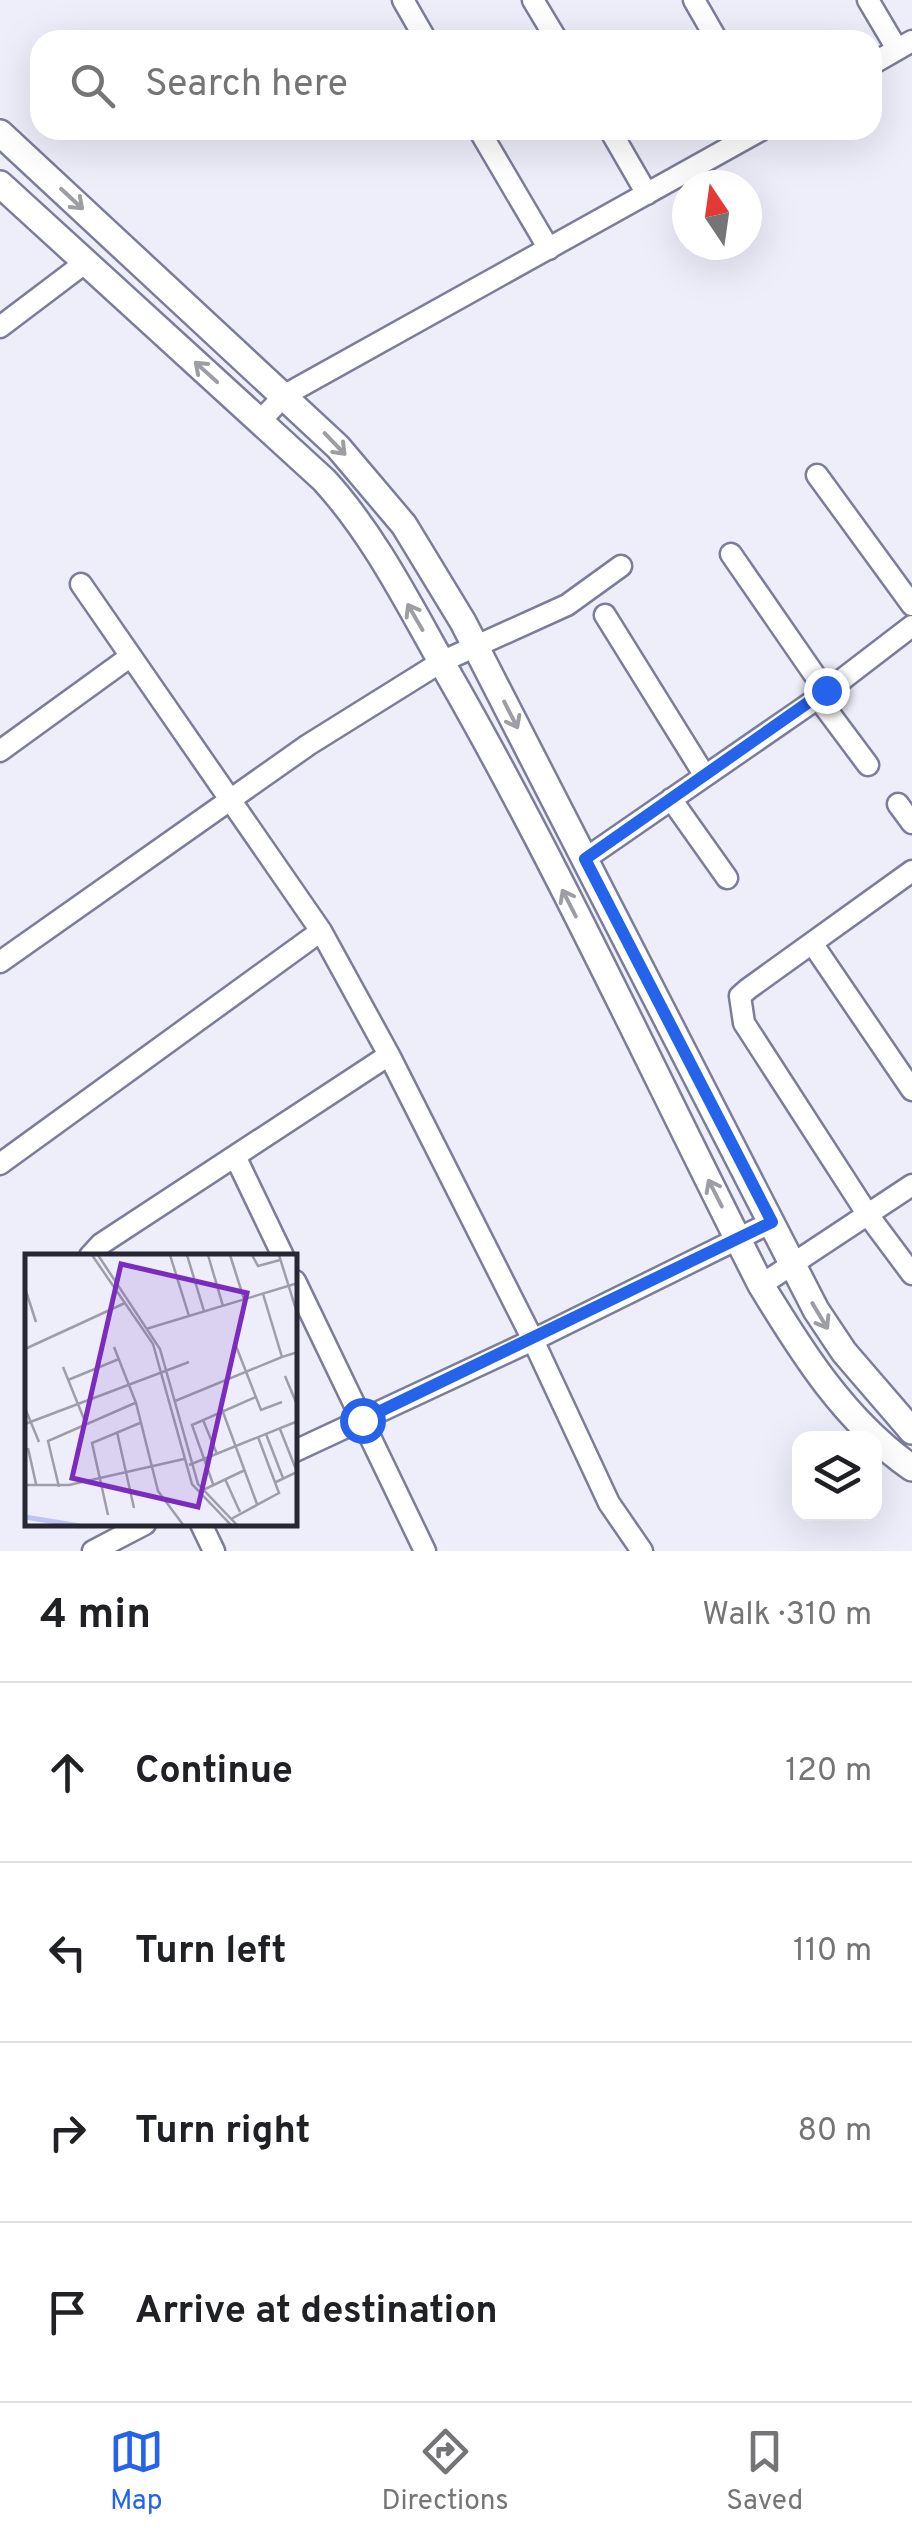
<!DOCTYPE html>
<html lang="en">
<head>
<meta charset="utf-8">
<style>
  :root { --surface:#fff; --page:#f6f6f6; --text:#202124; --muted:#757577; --line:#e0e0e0; --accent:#2563eb }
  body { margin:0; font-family:Overpass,sans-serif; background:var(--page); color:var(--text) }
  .controls { position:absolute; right:30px; bottom:30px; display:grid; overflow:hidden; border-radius:20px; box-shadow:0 10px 40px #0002 }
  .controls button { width:90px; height:90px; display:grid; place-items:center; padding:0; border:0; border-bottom:2px solid var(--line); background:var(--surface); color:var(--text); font:50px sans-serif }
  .compass { position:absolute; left:672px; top:170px; width:90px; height:90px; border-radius:50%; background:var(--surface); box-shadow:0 10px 40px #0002; rotate:347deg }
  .stop { position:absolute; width:30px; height:30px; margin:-22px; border:8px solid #2563eb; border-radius:50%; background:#fff }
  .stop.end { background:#2563eb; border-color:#fff; box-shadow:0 2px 10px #0008 }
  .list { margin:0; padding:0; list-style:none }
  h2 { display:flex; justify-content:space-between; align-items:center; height:130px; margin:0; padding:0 40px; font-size:42px }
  h2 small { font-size:32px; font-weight:400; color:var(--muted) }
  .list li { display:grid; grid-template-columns:65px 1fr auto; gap:30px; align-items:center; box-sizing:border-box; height:180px; padding:0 40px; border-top:2px solid var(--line) }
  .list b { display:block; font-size:38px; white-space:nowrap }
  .list em { font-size:32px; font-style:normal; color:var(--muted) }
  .icon { flex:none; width:55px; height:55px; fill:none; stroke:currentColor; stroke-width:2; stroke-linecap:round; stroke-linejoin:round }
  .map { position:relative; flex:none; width:912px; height:1551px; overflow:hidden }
  .search { position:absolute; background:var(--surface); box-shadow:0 10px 40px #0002; left:30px; right:30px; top:30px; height:110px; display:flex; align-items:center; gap:25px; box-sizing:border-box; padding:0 35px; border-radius:30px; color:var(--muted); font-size:38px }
  .sheet { height:850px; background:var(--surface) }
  nav { display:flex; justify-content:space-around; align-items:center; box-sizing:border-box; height:140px; border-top:2px solid var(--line); background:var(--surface); font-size:28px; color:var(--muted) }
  nav a { display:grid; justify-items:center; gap:5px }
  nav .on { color:var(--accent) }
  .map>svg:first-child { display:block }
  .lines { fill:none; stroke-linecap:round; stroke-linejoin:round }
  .minor-casing { stroke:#7b7d99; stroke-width:25 }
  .tertiary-casing { stroke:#7b7d99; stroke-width:30 }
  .minor { stroke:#fff; stroke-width:20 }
  .tertiary { stroke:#fff; stroke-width:25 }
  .oneway { stroke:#9d9ea3 }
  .route { stroke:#2563eb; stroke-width:12 }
  .inset-river { fill:none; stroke:#bfc2f6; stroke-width:5 }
  .inset-road { fill:none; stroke:#9d9eaa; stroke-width:2.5 }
  .view { fill:#7b2cbf; fill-opacity:0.15; stroke:#7b2cbf; stroke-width:5 }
  .inset-edge { fill:none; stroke:#262733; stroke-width:5 }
</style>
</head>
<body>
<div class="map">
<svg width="912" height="1551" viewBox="0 0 912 1551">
  <rect width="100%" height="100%" fill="#edeefa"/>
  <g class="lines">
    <g class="minor-casing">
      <path id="minor" d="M 403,0 L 426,40
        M 533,0 L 557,40
        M 694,0 L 717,40
        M 868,0 L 897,49
        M 872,64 L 912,41
        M 479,130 L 549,249
        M 610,130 L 647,194
        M 0,327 L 86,262
        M 260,421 L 285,395 L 761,130
        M 817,475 L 912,605
        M 731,554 L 825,690
        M 81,584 L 321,931 L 389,1055 L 533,1340 L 609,1503 L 642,1551
        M 605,615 L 705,776
        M 818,698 L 868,765
        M 0,751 L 131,656
        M 671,799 L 727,878
        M 898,804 L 912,823
        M 585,859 L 818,698 L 912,626
        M 912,871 L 748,989 L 740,996 L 744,1023 L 868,1215 L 912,1274
        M 812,943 L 912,1090
        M 0,962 L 308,745 L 441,662 L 567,605 L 621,566
        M 235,1156 L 283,1256
        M 0,1164 L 321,931
        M 90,1256 L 101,1244 L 389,1055
        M 295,1281 L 425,1551
        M 761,1285 L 912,1185
        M 295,1451 L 533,1340 L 772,1222
        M 201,1524 L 214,1551
        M 93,1551 L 145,1524"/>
    </g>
    <g class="tertiary-casing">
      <path id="tertiary" d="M 0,133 L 338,447 L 404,525 L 463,622 L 816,1310 L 844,1352 L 912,1431
        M 0,184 L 324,480 C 378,539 414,615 454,684 C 565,879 659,1085 761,1285 C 803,1354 845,1421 912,1468"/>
    </g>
    <use href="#minor" class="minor"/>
    <use href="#tertiary" class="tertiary"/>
  </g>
  <defs><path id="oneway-shaft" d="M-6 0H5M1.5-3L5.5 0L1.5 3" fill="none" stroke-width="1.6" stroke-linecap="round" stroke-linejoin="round" transform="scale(2.5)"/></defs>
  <g class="oneway">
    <use href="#oneway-shaft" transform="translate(72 199) rotate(43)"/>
    <use href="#oneway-shaft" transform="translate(206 372) rotate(-138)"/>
    <use href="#oneway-shaft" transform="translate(335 444) rotate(46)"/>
    <use href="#oneway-shaft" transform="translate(415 617) rotate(-120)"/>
    <use href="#oneway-shaft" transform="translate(511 715) rotate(63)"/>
    <use href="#oneway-shaft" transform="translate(569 903) rotate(-117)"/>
    <use href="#oneway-shaft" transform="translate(715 1193) rotate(-117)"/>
    <use href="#oneway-shaft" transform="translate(820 1316) rotate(59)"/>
  </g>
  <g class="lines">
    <path class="route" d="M 362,1420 L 772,1222 L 585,859 L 826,690"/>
  </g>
  <g transform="translate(25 1254)">
    <rect width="272" height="272" fill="#edeefa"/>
    <path class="inset-river" d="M 0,263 L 55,272"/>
    <path class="inset-road" d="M 67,1 L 128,90 L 167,230 L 207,272M 73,1 L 135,95 L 173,230 L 213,272M 145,1 L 164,62M 162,1 L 179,57M 183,1 L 198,52M 205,1 L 219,45M 227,1 L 233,12 L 255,6M 254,1 L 273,62M 0,34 L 11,68M 238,40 L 257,103 L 273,98M 121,75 L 273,29M 211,92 L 236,156 L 257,148M 89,93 L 111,149 L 133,237 L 159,272M 0,95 L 100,49M 38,113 L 61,170M 260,122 L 273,153M 43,126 L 94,105M 150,147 L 257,103M 195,150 L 232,250M 0,154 L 14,188M 178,166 L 192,200M 0,170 L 164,108M 92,178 L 109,254M 241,180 L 258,224M 3,194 L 11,230M 164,211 L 273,167M 200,225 L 215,258M 251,228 L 272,218 L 255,175M 188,230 L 167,171 L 231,143M 0,231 L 44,231 L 159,205M 34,233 L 23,187 L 110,149M 178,236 L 220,216M 83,261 L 67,189 L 115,169M 206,265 L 254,239 L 233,183"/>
    <path class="view" d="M 96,10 L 222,39 L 173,253 L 47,224 Z"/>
    <rect width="272" height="272" class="inset-edge"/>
  </g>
</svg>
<div class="controls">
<button><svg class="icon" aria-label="layers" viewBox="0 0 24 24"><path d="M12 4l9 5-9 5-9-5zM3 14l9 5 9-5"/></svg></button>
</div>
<svg class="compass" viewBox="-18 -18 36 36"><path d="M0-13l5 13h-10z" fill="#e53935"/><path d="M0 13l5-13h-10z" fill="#757577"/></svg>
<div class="stop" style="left:362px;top:1420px"></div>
<div class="stop end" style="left:826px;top:690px"></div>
<div class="search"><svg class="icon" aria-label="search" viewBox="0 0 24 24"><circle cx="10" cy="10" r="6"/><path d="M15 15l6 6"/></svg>Search here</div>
</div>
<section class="sheet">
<h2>4 min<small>Walk · 310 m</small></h2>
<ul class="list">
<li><svg class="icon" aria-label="ahead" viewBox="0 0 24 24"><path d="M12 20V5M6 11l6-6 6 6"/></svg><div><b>Continue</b></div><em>120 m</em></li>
<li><svg class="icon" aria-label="left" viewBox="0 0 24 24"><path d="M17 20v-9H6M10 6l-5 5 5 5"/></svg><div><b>Turn left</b></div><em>110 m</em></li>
<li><svg class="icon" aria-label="right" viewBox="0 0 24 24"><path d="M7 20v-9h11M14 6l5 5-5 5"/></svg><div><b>Turn right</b></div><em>80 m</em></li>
<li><svg class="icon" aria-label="arrive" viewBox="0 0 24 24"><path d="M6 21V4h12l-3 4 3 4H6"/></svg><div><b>Arrive at destination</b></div></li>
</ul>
</section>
<nav>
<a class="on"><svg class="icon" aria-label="map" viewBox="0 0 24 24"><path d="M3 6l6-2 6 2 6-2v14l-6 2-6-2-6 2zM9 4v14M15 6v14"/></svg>Map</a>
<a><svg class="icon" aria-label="directions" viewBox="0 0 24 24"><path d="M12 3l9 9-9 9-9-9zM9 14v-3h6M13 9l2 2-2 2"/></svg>Directions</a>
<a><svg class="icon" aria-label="saved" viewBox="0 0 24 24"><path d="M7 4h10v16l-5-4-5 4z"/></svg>Saved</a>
</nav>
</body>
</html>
